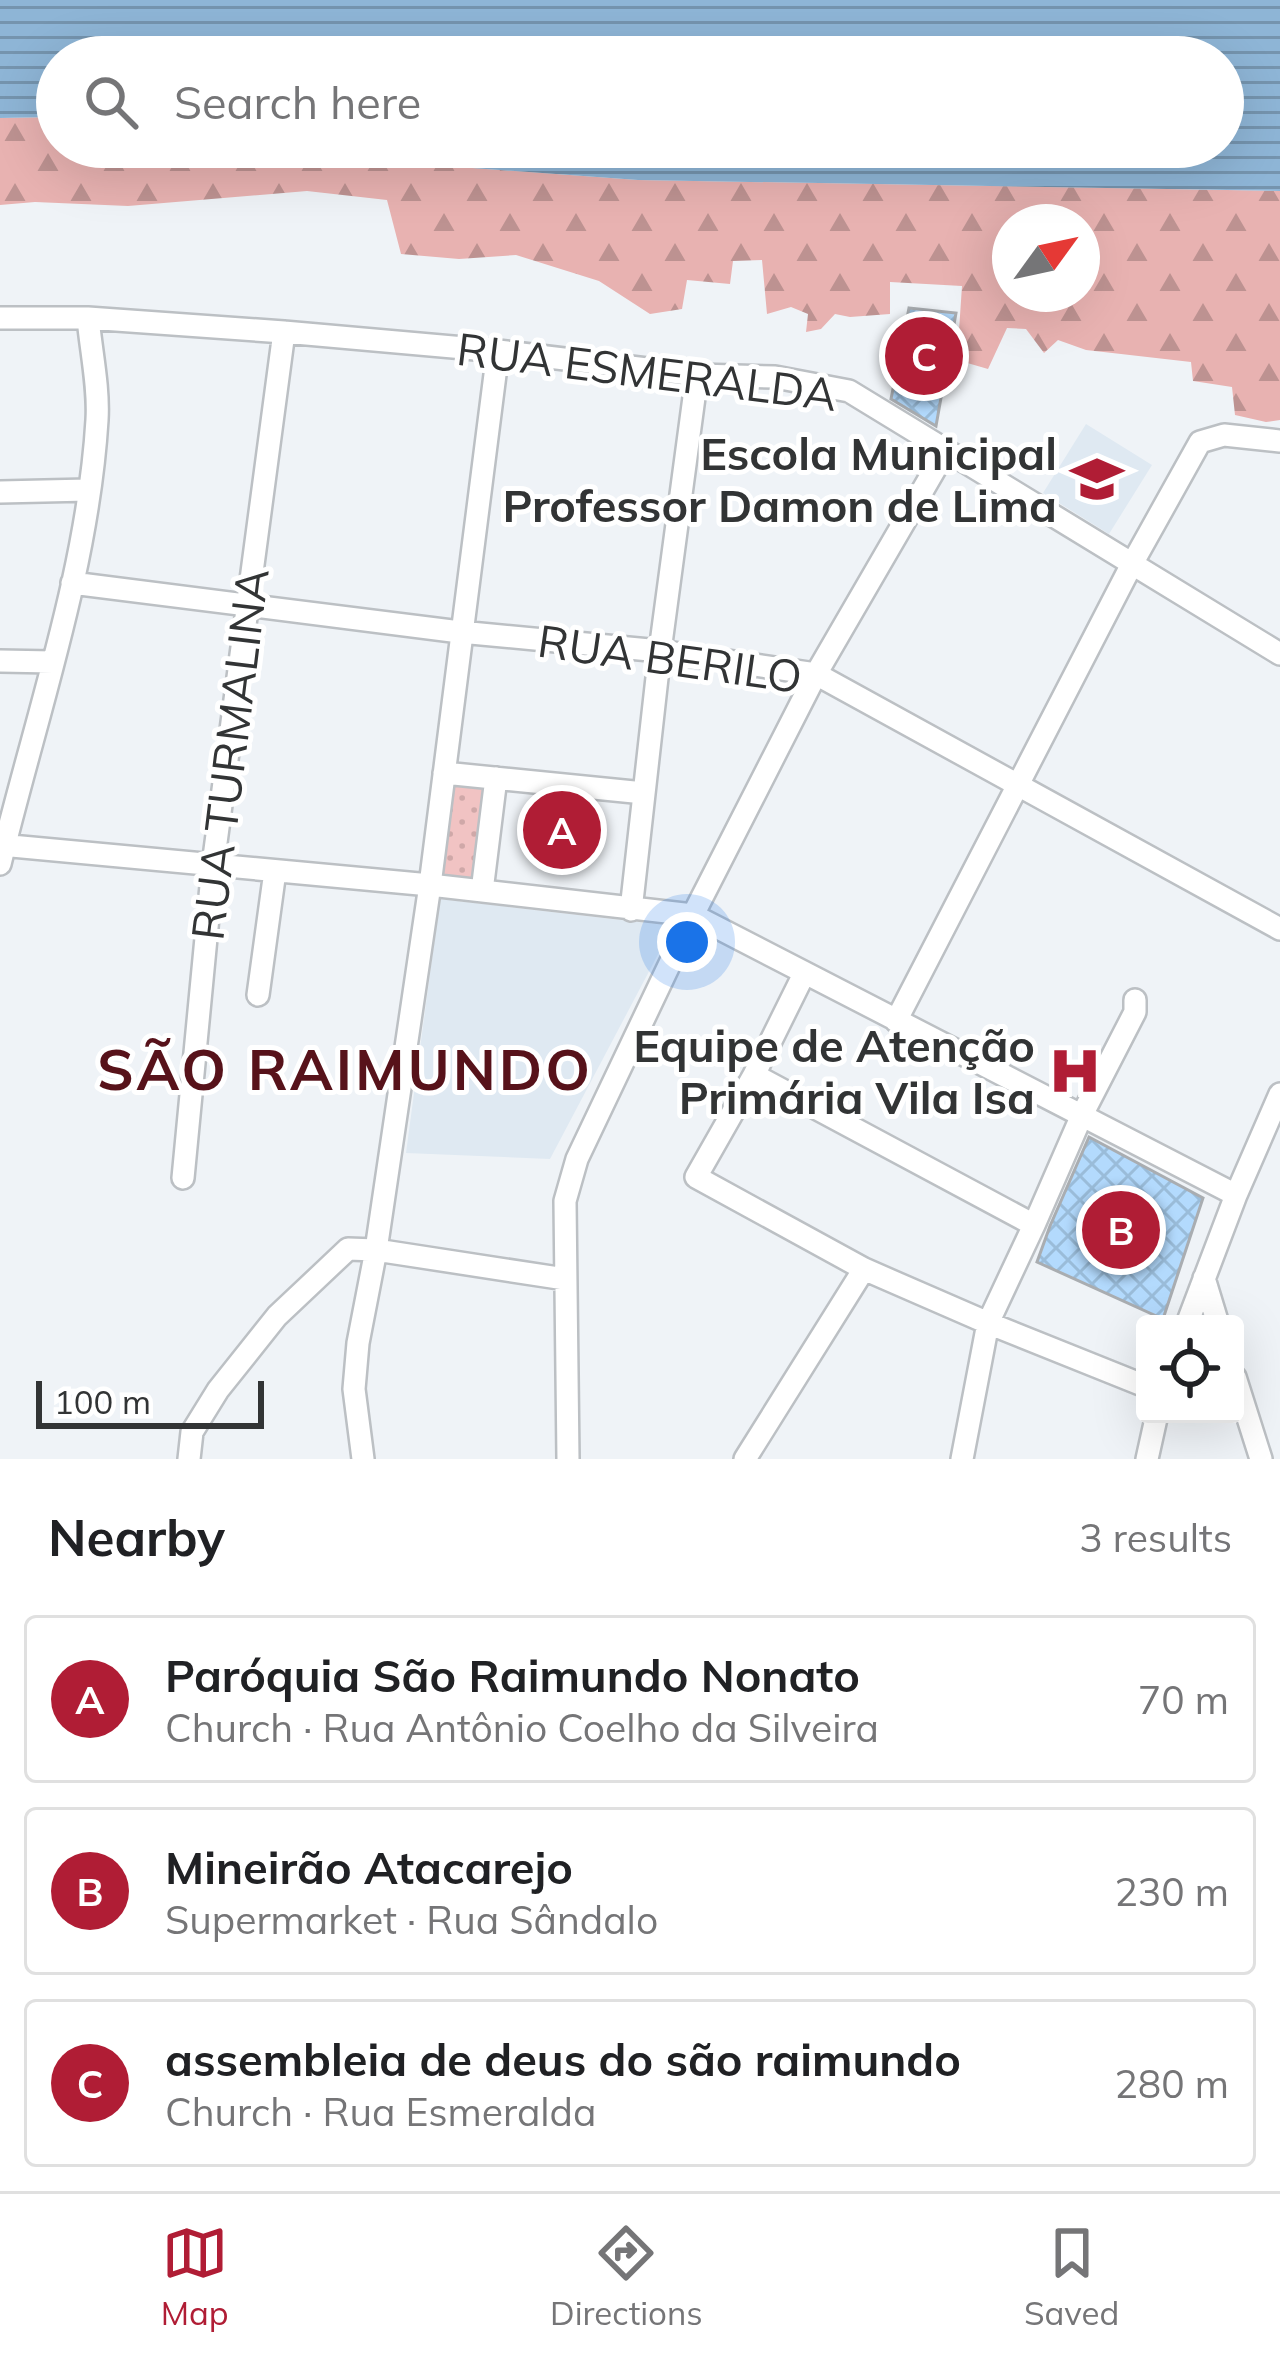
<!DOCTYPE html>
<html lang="en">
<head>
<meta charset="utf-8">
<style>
  :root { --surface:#fff; --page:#f2f2f2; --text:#202124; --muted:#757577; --line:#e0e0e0; --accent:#b01d35 }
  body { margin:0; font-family:Mulish,sans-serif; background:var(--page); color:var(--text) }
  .controls { position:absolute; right:36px; bottom:36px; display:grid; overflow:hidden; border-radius:12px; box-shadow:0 12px 48px #0002 }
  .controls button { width:108px; height:108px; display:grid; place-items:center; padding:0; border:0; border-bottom:3px solid var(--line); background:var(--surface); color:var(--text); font:60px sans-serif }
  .compass { position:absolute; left:992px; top:204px; width:108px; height:108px; border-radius:50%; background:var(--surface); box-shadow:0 12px 48px #0002; rotate:57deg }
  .scale { position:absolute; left:36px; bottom:30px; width:228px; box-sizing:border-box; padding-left:12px; border:6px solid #323435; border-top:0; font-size:33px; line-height:42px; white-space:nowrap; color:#323435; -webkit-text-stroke:9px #fff; paint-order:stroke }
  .you { position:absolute; left:687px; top:942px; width:42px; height:42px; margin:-30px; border:9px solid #fff; border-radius:50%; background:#1a73e8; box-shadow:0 0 0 18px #1a73e833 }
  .badge { display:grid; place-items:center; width:78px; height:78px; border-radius:50%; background:var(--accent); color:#fff; font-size:39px; font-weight:700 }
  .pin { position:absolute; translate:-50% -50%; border:6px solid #fff; box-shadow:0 3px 12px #0006 }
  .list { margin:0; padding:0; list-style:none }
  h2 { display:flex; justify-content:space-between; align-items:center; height:156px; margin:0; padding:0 48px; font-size:51px }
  h2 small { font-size:39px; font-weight:400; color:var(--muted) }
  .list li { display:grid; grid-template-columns:78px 1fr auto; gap:36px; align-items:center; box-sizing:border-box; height:168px; margin:0 24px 24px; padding:0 24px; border:3px solid var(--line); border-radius:12px }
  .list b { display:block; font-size:45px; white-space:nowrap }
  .list p { margin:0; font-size:39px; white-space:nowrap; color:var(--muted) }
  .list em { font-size:39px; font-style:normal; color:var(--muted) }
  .icon { flex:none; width:66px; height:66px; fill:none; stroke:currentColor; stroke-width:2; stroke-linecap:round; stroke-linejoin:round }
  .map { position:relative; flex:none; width:1280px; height:1459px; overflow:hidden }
  .search { position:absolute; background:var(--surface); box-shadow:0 12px 48px #0002; left:36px; right:36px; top:36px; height:132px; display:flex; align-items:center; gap:30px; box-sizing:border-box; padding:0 42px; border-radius:66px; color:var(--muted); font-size:45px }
  .sheet { height:732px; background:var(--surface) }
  nav { display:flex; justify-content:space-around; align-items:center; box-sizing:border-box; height:168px; border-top:3px solid var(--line); background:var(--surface); font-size:33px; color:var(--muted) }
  nav a { display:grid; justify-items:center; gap:6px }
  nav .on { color:var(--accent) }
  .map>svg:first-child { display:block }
  .built { fill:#dfe9f2 }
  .forest { fill:url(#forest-firs); fill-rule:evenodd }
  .park { fill:url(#park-dots) }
  .water { fill:url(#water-rules) }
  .building { fill:url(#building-cross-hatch); stroke:#a9adb1; stroke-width:3 }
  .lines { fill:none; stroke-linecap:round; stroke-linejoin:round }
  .minor-casing { stroke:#bcc0c4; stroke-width:26 }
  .minor { stroke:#fff; stroke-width:21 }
  .labels { text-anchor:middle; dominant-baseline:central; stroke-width:10; stroke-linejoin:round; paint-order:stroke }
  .street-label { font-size:45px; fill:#323435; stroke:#fff }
  .poi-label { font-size:45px; font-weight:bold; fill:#323435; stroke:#fff; text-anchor:end }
  .district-label { font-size:57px; font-weight:bold; letter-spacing:3px; fill:#57121a; stroke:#fff }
</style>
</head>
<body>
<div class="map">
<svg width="1280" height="1459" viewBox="0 0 1280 1459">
  <defs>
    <pattern id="forest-firs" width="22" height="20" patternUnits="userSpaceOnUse" patternTransform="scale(3)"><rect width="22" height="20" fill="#e8b2b1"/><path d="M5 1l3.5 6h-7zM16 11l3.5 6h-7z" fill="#bd9291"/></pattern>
    <pattern id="park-dots" width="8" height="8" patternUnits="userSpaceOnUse" patternTransform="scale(3)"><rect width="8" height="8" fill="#f1c3c3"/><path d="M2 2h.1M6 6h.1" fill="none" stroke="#cfa8a8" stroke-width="1.8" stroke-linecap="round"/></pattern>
    <pattern id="water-rules" width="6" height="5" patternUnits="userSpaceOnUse" patternTransform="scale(3)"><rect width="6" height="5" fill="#8eb5d6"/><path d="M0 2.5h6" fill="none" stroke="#7594ae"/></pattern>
    <pattern id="building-cross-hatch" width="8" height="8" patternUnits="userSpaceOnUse" patternTransform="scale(3)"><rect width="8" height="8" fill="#b3dafd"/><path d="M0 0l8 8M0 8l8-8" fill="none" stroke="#9abcd9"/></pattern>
  </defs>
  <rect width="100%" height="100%" fill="#eff3f7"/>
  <path class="built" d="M 1086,424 L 1152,465 L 1109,534 L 1043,493 Z
    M 440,899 L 673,926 L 550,1159 L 406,1153 Z"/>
  <path class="forest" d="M 57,117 L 57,147 L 405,147 L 431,165 L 638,180 L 1280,191 L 1280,420 L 1266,422 L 1235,415 L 1232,387 L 1193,381 L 1191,362 L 1086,350 L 1058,340 L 1044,353 L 1026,329 L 1007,328 L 988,369 L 957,360 L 962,286 L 890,282 L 890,314 L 850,317 L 835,314 L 821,329 L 806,332 L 808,314 L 791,307 L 767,314 L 762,260 L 733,261 L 730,284 L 687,280 L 682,309 L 650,314 L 599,281 L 516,255 L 459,259 L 401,254 L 387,200 L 307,191 L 128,206 L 35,202 L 0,205 L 0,118 ZM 1010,222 L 1082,222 L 1082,294 L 1010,294 Z"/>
  <path class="park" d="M 446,775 L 493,780 L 479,880 L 435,874 Z"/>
  <path class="water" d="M 0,0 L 1280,0 L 1280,191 L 638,180 L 431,165 L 405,147 L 1223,147 L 1223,57 L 57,57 L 57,117 L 0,118 Z"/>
  <path class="building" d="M 909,308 L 956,313 L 936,426 L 891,399 Z
    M 1089,1137 L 1203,1198 L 1163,1319 L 1037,1262 L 1050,1226 Z"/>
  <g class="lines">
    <g class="minor-casing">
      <path id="minor" d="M 0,318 L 88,318 L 284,332 L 498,351 L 697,375 L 775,377 L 849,391 L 1280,654
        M 0,492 L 88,490
        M 72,583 L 460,632 L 660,651 L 816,674 L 1280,929
        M 0,661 L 53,662
        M 444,773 L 644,793
        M 0,845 L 430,885 L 693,915 L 1236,1195
        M 0,864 C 35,719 88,570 97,420 C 99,387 91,351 88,318
        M 482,891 L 496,778
        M 631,910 L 660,651 L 697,375
        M 804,974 L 754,1075 L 696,1177 L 864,1269 L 988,1323 L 1145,1386
        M 258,995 L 275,871
        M 896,1021 L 1132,564 L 1200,442 L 1224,435 L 1280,441
        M 754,1075 L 1034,1225
        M 183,1178 L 213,865 L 284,332
        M 1204,1278 L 1218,1324
        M 1187,1324 L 1236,1195 L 1280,1094
        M 1235,1377 L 1261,1459
        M 189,1459 L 192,1432 L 218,1390 L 277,1316 L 348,1249 L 376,1250 L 565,1279
        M 363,1459 L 354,1389 L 358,1343 L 376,1250 L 430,885 L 498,351
        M 568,1459 L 565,1201 L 577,1159 L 693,915 L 816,674 L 946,450
        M 745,1459 L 864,1269
        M 962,1459 L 988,1323 L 1034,1225 L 1082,1115 L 1135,1012 L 1135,1000
        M 1147,1459 L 1157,1414"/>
    </g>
    <use href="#minor" class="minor"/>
  </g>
  <defs>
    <g id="school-bare" transform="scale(4.14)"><path d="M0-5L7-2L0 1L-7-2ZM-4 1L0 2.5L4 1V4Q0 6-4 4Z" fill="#b01d35" stroke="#fff" stroke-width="2.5" paint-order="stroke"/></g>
    <g id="hospital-bare" transform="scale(4.14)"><path d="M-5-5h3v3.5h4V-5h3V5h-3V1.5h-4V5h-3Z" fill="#b01d35" stroke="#fff" stroke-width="2.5" paint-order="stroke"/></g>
  </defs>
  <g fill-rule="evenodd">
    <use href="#school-bare" x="1097" y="479"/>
    <use href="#hospital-bare" x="1075" y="1071"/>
  </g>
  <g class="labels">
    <g class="street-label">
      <text transform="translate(647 371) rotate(7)">RUA ESMERALDA</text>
      <text transform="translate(670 658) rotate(8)">RUA BERILO</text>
      <text transform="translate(229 754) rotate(-83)">RUA TURMALINA</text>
    </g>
    <g class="poi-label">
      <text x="1057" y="453">Escola Municipal<tspan x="1057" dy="52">Professor Damon de Lima</tspan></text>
      <text x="1035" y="1045">Equipe de Atenção<tspan x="1035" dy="52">Primária Vila Isa</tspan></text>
    </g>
    <g class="district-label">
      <text x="345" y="1068">SÃO RAIMUNDO</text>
    </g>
  </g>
</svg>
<div class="controls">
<button><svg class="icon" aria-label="locate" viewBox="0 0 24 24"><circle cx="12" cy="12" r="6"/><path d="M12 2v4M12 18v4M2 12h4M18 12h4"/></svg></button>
</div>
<svg class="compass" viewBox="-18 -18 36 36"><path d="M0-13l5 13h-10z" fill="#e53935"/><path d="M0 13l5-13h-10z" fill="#757577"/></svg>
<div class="scale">100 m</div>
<div class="you"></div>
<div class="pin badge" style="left:562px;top:830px">A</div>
<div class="pin badge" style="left:1121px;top:1230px">B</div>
<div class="pin badge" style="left:924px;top:356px">C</div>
<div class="search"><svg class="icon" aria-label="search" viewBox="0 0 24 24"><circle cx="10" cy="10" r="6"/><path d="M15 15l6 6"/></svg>Search here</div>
</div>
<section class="sheet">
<h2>Nearby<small>3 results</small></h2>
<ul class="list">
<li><span class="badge">A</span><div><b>Paróquia São Raimundo Nonato</b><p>Church · Rua Antônio Coelho da Silveira</p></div><em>70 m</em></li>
<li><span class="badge">B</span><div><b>Mineirão Atacarejo</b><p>Supermarket · Rua Sândalo</p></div><em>230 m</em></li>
<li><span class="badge">C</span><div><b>assembleia de deus do são raimundo</b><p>Church · Rua Esmeralda</p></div><em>280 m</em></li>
</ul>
</section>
<nav>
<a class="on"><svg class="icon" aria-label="map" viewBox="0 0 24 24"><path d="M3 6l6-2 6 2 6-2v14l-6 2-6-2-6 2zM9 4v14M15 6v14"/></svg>Map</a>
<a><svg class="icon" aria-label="directions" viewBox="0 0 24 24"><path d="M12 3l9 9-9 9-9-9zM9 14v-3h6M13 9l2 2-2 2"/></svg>Directions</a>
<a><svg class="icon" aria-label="saved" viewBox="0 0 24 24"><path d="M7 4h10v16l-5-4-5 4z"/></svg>Saved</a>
</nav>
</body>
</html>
